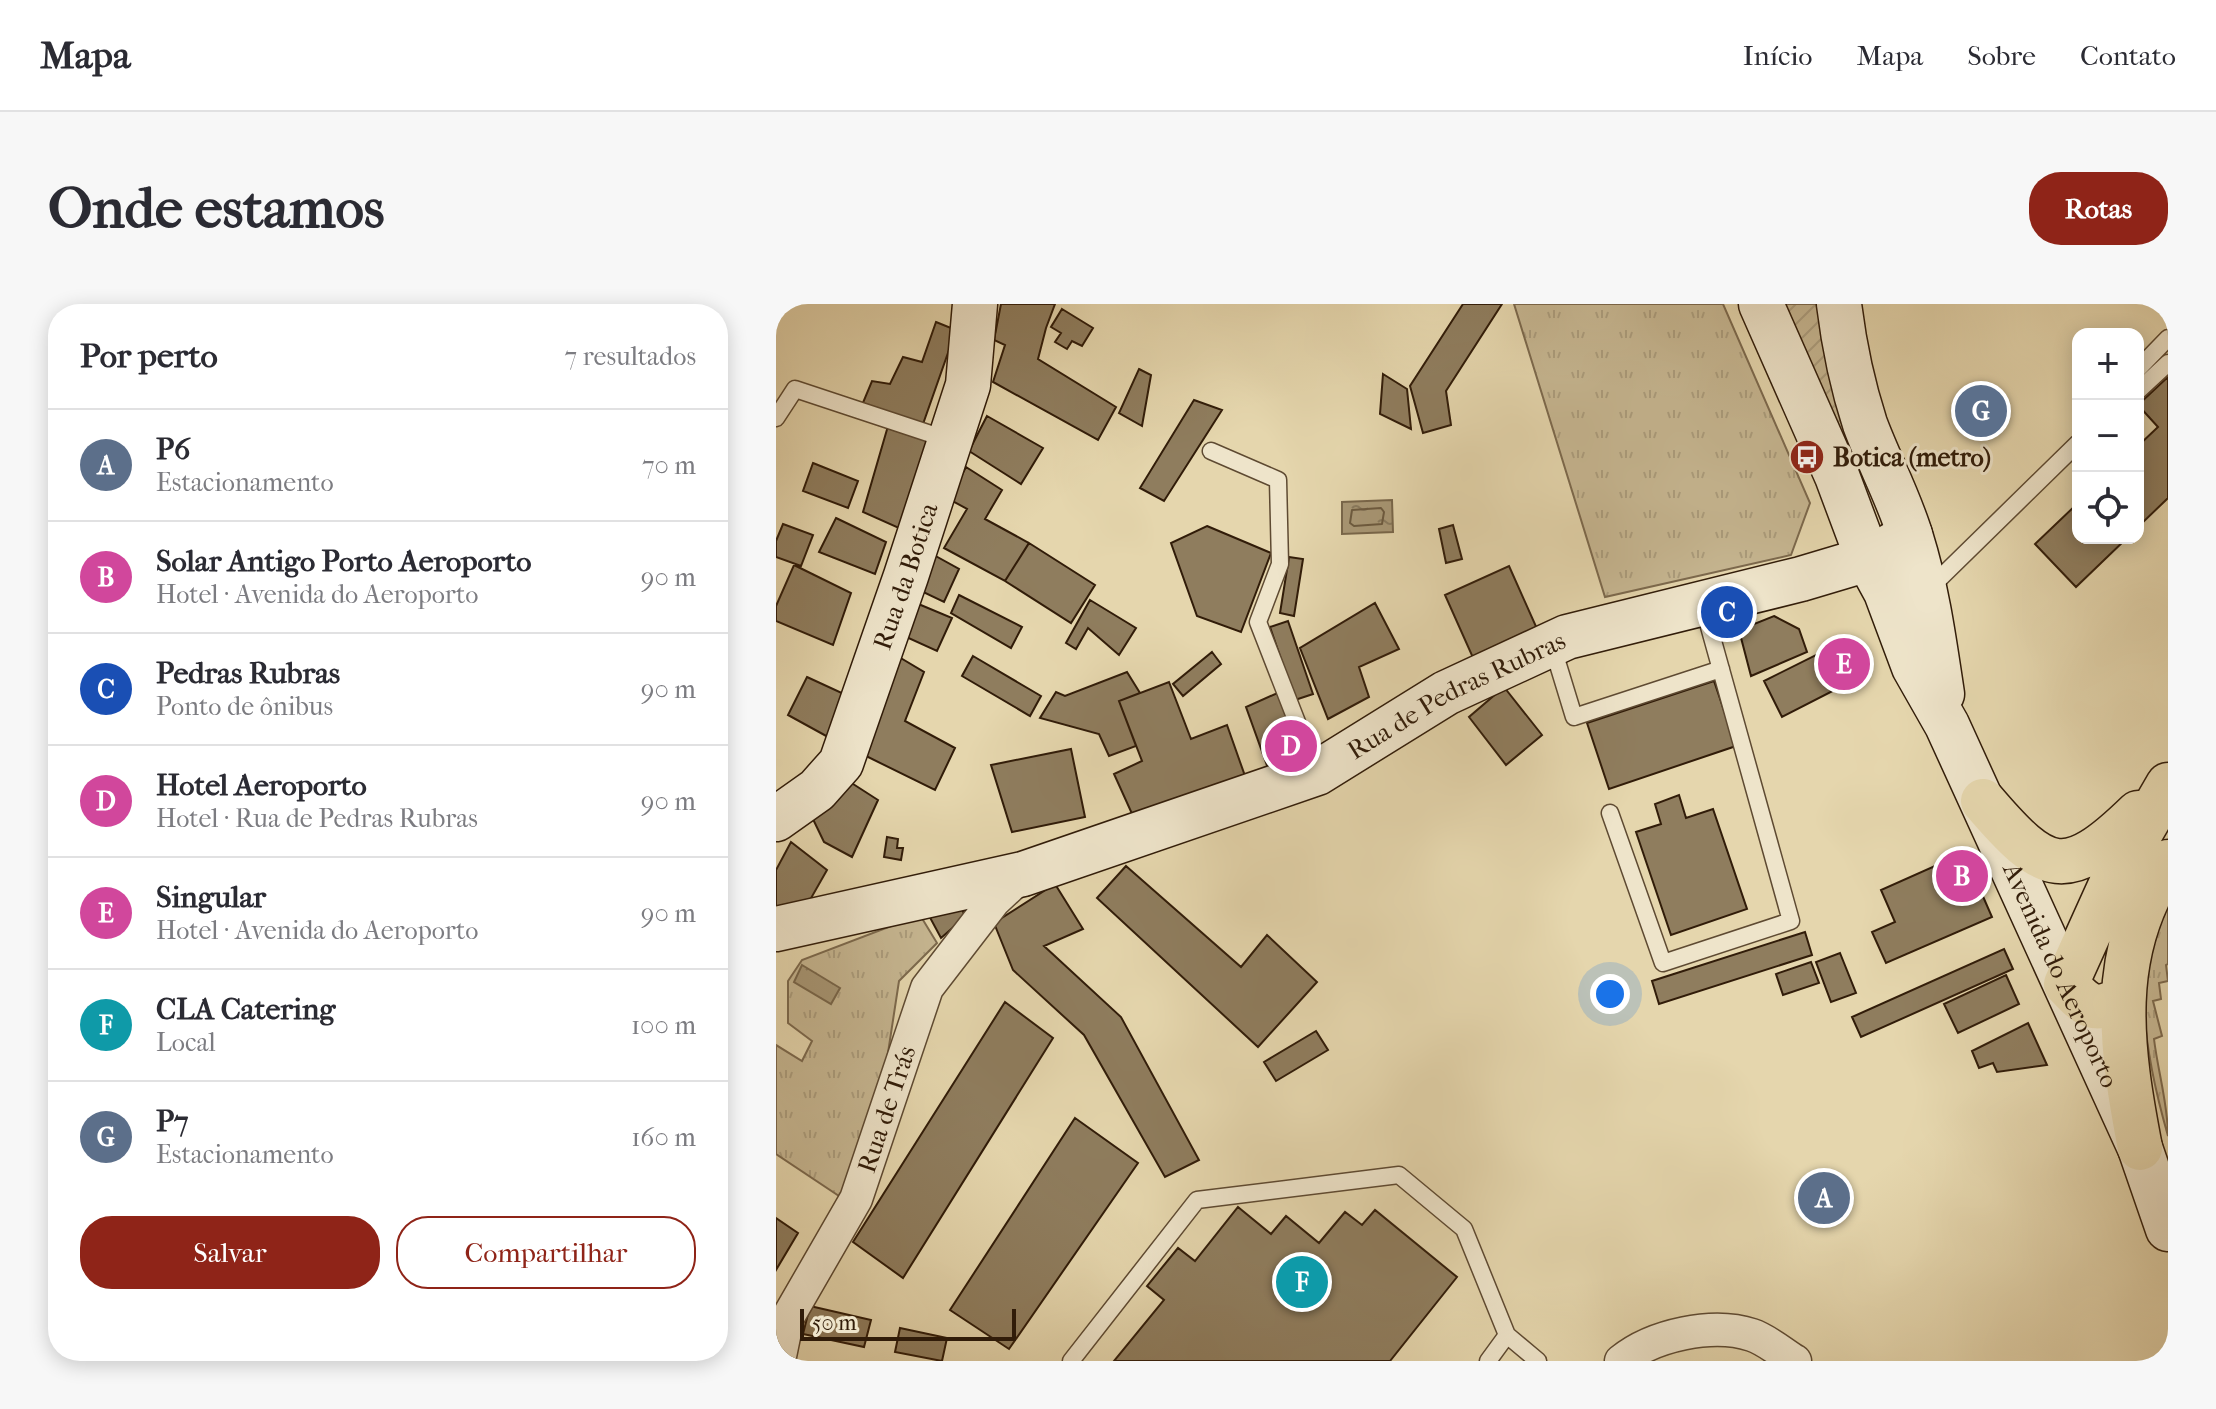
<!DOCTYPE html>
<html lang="pt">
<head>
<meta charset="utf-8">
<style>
  :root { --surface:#fff; --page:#f7f7f7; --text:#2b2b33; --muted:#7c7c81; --line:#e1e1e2; --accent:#8f2418 }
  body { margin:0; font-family:"IM FELL French Canon",serif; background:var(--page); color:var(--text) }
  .controls { position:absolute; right:24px; top:24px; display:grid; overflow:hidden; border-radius:16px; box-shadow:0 4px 20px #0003 }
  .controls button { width:72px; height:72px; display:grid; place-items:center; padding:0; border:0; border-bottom:2px solid var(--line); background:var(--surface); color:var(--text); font:40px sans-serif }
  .scale { position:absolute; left:24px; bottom:20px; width:216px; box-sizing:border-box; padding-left:8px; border:4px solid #311c09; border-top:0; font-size:22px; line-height:28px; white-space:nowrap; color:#311c09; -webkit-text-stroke:6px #eee4ca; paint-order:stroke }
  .you { position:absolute; left:834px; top:690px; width:28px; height:28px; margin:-20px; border:6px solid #fff; border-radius:50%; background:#1a73e8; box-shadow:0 0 0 12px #1a73e833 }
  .badge { display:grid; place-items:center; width:52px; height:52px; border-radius:50%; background:var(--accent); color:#fff; font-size:26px; font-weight:700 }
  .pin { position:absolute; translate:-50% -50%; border:4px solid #fff; box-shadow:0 2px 8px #0006 }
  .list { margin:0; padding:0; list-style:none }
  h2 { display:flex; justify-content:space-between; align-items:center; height:104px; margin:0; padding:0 32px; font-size:34px }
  h2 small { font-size:26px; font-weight:400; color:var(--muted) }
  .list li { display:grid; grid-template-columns:52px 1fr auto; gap:24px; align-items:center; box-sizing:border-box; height:112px; padding:0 32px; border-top:2px solid var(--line) }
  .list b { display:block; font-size:30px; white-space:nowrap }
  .list p { margin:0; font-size:26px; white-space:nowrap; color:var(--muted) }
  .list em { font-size:26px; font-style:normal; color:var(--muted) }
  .actions { display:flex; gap:16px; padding:24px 32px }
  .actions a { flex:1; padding:18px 0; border:2px solid var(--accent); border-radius:32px; text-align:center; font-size:28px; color:var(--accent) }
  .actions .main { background:var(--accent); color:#fff }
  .icon { flex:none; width:44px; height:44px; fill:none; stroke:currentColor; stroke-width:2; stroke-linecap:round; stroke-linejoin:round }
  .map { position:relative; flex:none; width:1392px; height:1057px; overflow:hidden; border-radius:32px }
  header { display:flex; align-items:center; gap:48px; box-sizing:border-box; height:112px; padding:0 40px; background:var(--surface); border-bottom:2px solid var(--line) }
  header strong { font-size:38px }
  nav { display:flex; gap:44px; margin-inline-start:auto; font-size:28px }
  .intro { display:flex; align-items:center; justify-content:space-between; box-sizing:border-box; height:192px; padding:0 48px }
  h1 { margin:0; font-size:56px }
  .button { padding:20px 36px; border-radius:32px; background:var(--accent); color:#fff; font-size:28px; font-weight:700 }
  main { display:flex; gap:48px; padding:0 48px }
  aside { flex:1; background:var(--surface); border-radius:32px; box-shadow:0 4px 20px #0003 }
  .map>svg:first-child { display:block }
  .grass { fill:url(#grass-tufts); stroke:#7c694d; stroke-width:2 }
  .garden { fill:url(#garden-furrows); stroke:#7c694d; stroke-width:2 }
  .water { fill:url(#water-ripples); stroke:#78664a; stroke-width:2 }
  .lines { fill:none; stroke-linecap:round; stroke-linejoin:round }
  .shore { stroke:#6c5a3f; stroke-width:2 }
  .building { fill:#8f7d5e; stroke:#311c09; stroke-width:2 }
  .lane-casing { stroke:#5e4a32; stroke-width:19 }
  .street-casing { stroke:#5e4a32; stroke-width:35 }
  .secondary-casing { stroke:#311c09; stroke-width:47 }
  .highway-casing { stroke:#311c09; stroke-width:47 }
  .lane { stroke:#eee4ca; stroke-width:16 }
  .street { stroke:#eee4ca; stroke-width:32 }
  .secondary { stroke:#eee4ca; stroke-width:44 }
  .highway { stroke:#e5d6ad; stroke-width:44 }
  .labels { text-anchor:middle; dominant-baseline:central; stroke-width:6; stroke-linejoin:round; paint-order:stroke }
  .poi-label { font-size:26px; font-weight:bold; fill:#311c09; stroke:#eee4ca; text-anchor:start }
  .street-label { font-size:26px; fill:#311c09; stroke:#eee4ca }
</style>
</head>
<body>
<header>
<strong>Mapa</strong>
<nav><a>Início</a><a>Mapa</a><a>Sobre</a><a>Contato</a></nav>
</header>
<div class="intro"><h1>Onde estamos</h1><a class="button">Rotas</a></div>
<main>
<aside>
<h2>Por perto<small>7 resultados</small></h2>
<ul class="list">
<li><span class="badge" style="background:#5c6f8a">A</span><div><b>P6</b><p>Estacionamento</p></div><em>70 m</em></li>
<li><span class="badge" style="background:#d1479c">B</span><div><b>Solar Antigo Porto Aeroporto</b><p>Hotel · Avenida do Aeroporto</p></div><em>90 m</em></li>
<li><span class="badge" style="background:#1a4fb4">C</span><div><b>Pedras Rubras</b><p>Ponto de ônibus</p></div><em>90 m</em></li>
<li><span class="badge" style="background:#d1479c">D</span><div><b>Hotel Aeroporto</b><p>Hotel · Rua de Pedras Rubras</p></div><em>90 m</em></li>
<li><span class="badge" style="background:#d1479c">E</span><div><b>Singular</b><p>Hotel · Avenida do Aeroporto</p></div><em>90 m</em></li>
<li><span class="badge" style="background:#0f9aa8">F</span><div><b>CLA Catering</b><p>Local</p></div><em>100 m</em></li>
<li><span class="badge" style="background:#5c6f8a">G</span><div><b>P7</b><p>Estacionamento</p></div><em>160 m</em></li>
</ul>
<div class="actions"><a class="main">Salvar</a><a>Compartilhar</a></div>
</aside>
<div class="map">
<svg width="1392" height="1057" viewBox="0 0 1392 1057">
  <defs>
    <pattern id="grass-tufts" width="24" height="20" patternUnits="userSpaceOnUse" patternTransform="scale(2)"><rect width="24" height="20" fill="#c6b691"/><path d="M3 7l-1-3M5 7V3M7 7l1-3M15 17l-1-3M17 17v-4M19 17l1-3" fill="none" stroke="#ab9c7c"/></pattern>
    <pattern id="garden-furrows" width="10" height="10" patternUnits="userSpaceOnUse" patternTransform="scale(2)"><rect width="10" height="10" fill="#c6b691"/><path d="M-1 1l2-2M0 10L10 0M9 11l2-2" fill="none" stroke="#ab9c7c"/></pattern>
    <pattern id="water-ripples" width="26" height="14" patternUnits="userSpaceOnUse" patternTransform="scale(2)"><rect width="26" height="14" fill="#a89775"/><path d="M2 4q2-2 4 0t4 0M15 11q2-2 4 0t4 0" fill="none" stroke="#897a5e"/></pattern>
  </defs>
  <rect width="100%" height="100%" fill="#e5d6ad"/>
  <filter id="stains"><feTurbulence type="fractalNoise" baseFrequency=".0025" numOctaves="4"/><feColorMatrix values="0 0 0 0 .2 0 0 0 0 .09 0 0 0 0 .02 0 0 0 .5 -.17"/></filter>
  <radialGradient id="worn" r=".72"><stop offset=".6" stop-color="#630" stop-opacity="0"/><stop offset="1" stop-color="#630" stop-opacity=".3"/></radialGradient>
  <path class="grass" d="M 738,0 L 947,0 L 1034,199 L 1015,251 L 829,293 Z
    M 1392,606 L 1392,660 L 1390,661 L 1392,677 L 1383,679 L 1385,695 L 1377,697 L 1386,732 L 1378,735 C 1382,768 1392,800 1392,832 C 1380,790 1369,742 1368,698 C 1367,668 1377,635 1386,607 Z
    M 144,611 L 161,639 L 123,677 L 106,788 L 66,894 L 0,850 L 0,741 L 26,757 L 36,737 L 12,719 L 12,677 L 26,656 Z"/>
  <path class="garden" d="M 1004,0 L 1047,0 L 1091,169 L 1082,174 Z"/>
  <path class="water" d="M 616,196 L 617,228 L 566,230 L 566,198 Z
    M 26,661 L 64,684 L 55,700 L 18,678 Z"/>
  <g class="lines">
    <path class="shore" d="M 605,204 L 608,208 L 606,220 L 578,222 L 574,219 L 576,206 Z"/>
  </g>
  <path class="building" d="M 225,0 L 279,0 L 270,24 L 262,55 L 340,103 L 322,136 L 217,78 L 229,41 L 218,36 Z
    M 687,0 L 726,0 L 670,87 L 675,121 L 647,129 L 634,82 Z
    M 286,5 L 317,24 L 306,42 L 296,37 L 291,45 L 279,38 L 285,29 L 275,23 Z
    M 160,18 L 180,26 L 147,120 L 86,101 L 96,77 L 114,80 L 127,53 L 146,58 Z
    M 363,65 L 375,71 L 366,122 L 343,109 Z
    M 607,70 L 631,85 L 635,125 L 604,110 Z
    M 1392,73 L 1392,194 L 1362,223 L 1362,142 L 1382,123 L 1362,101 Z
    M 418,96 L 446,106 L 388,197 L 364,184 Z
    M 211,112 L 267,144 L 245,180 L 193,147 Z
    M 112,122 L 156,136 L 125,225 L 87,208 Z
    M 37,159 L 82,177 L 72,204 L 27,187 Z
    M 190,163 L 226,186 L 209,215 L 253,239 L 229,277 L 168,244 L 191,205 L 173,195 Z
    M 1302,199 L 1302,234 L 1351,234 L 1300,283 L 1259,240 Z
    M 60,214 L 110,238 L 99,270 L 43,248 Z
    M 7,220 L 37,231 L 25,262 L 0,253 L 0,237 Z
    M 677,221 L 686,255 L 670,259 L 663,225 Z
    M 431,222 L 495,249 L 465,328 L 421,312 L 395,239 Z
    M 253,239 L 319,281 L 295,319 L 229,277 Z
    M 156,250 L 183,265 L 168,298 L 143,286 Z
    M 513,253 L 527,255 L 518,312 L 504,309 Z
    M 18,261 L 75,289 L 57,341 L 0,317 L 0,302 Z
    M 733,262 L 762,327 L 698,356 L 669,291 Z
    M 183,291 L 246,323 L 235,344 L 175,309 Z
    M 314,296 L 360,324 L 343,351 L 312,324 L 300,345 L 290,339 Z
    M 140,299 L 176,314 L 161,347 L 128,332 Z
    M 599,299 L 623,345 L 583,363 L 593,393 L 552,415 L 524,344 Z
    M 998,312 L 1023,325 L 1031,348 L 975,372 L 963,326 Z
    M 512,317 L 537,390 L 519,396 L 494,323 Z
    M 1064,339 L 1082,374 L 1006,413 L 988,377 Z
    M 436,348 L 445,360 L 407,392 L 397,380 Z
    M 197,352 L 265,392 L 254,412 L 186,372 Z
    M 123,353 L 148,368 L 129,417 L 179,444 L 159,486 L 90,452 Z
    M 351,368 L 364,389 L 343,397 L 360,442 L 333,452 L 323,430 L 264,414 L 280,388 L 289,392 Z
    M 31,373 L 68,390 L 52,433 L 12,411 Z
    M 938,377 L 960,442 L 833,485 L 811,419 Z
    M 393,378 L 415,435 L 451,421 L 469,472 L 357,512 L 338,470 L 366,457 L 343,397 Z
    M 728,383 L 766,431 L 730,461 L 693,413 Z
    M 506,387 L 529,449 L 493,467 L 470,403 Z
    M 295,445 L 309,513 L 236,528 L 215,461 Z
    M 74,478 L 102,496 L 76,553 L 48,538 L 35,511 Z
    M 903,491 L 910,514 L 937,505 L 971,605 L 895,631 L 860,528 L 885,520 L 879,500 Z
    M 111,533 L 122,535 L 121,544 L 127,544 L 125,556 L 108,553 Z
    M 15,538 L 51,566 L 34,596 L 0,605 L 0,566 Z
    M 1188,549 L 1216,613 L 1110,659 L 1096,628 L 1119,618 L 1105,586 Z
    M 350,562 L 465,663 L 491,631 L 541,678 L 482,743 L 321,594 Z
    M 279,580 L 307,625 L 268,642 L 345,713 L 423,856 L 389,873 L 308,731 L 237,666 L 218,619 Z
    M 184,599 L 189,613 L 165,634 L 151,608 Z
    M 1029,628 L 1036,651 L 883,700 L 876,677 Z
    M 1228,645 L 1237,665 L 1085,733 L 1076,713 Z
    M 1064,649 L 1080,689 L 1055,698 L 1040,658 Z
    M 1035,658 L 1043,679 L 1007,691 L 1000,670 Z
    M 1230,671 L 1243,700 L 1182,729 L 1168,700 Z
    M 229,698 L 277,734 L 127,974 L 77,938 Z
    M 1252,719 L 1271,761 L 1221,768 L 1217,759 L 1203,764 L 1196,747 Z
    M 540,727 L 552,746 L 500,777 L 488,758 Z
    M 299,814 L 362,859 L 233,1045 L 174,1006 Z
    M 462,903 L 495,930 L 510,912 L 543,939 L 569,908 L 586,921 L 599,906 L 681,973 L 614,1057 L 338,1057 L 388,996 L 371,982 L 402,944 L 419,957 Z
    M 0,914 L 22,929 L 0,966 Z
    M 34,1002 L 95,1016 L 88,1043 L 27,1030 Z
    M 124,1024 L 171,1034 L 166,1057 L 119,1048 Z"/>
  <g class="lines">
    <g class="lane-casing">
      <path id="lane" d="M 1362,65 L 1392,34
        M 1362,87 L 1392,59
        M 0,114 L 19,85 L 173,136
        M 435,147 L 502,176 L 504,260 L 482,318 L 540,467
        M 1161,277 L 1302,139
        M 776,341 L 798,413 L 945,365
        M 834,509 L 887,659 L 1015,617 L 927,301
        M 295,1057 L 421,896 L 623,871 L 688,925 L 731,1031 L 762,1057
        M 712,1057 L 731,1031"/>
    </g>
    <g class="street-casing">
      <g id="street">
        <path id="s1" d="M 3,1057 L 12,1013 L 80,895 L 151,684 L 218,597 L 247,570"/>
        <path d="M 845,1057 C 877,1031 937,1018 976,1031 C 991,1036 1006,1049 1019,1057"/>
      </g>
    </g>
    <g class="secondary-casing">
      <g id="secondary">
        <path id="s2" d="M 985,0 L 1061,172 L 1092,255 L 1110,288 L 1138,363 L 1171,421 L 1364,844 L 1392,925"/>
        <path d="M 1063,0 C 1068,41 1076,80 1089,120 C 1103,158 1123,194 1135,234 C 1151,285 1158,337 1166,390"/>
        <path id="s3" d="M 0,515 L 41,486 L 65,459 L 130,272 L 192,81 L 199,0"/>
        <path id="s4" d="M 0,625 L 247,570 L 541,469 L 670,389 L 791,333 L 1025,275 L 1092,255 L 1134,231"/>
      </g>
    </g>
    <g class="highway-casing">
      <path id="highway" d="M 1207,497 C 1270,571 1290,579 1362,509
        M 1346,694 C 1318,711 1310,701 1290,680 L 1337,576 L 1392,481
        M 1364,844 C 1345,745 1330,648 1392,558"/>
    </g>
    <use href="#lane" class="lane"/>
    <use href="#street" class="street"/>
    <use href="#secondary" class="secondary"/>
    <use href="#highway" class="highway"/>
  </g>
  <defs>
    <g id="bus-disc" transform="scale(1.8)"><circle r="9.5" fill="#8f2418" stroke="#eee4ca"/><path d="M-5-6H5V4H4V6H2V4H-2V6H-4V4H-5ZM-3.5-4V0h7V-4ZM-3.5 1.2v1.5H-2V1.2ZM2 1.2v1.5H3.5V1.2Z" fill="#fff"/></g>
  </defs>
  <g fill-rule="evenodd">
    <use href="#bus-disc" x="1031" y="153"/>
  </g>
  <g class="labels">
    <g class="poi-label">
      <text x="1057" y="153">Botica (metro)</text>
    </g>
    <g class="street-label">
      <text stroke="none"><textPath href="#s3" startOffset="284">Rua da Botica</textPath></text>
      <text stroke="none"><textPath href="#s4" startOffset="724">Rua de Pedras Rubras</textPath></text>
      <text stroke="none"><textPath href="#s2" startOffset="736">Avenida do Aeroporto</textPath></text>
      <text stroke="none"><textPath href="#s1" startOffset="276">Rua de Trás</textPath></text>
    </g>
  </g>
  <rect width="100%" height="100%" filter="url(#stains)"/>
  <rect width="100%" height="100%" fill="url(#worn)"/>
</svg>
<div class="controls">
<button>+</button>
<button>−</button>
<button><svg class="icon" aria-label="locate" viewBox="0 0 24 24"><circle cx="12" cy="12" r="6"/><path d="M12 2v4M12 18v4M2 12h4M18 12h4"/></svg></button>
</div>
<div class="scale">50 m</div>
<div class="you"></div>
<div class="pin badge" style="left:1048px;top:894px;background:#5c6f8a">A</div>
<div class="pin badge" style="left:1186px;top:572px;background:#d1479c">B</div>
<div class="pin badge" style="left:951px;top:308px;background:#1a4fb4">C</div>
<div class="pin badge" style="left:515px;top:442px;background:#d1479c">D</div>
<div class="pin badge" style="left:1068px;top:360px;background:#d1479c">E</div>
<div class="pin badge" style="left:526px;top:978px;background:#0f9aa8">F</div>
<div class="pin badge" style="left:1205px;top:107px;background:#5c6f8a">G</div>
</div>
</main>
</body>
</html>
